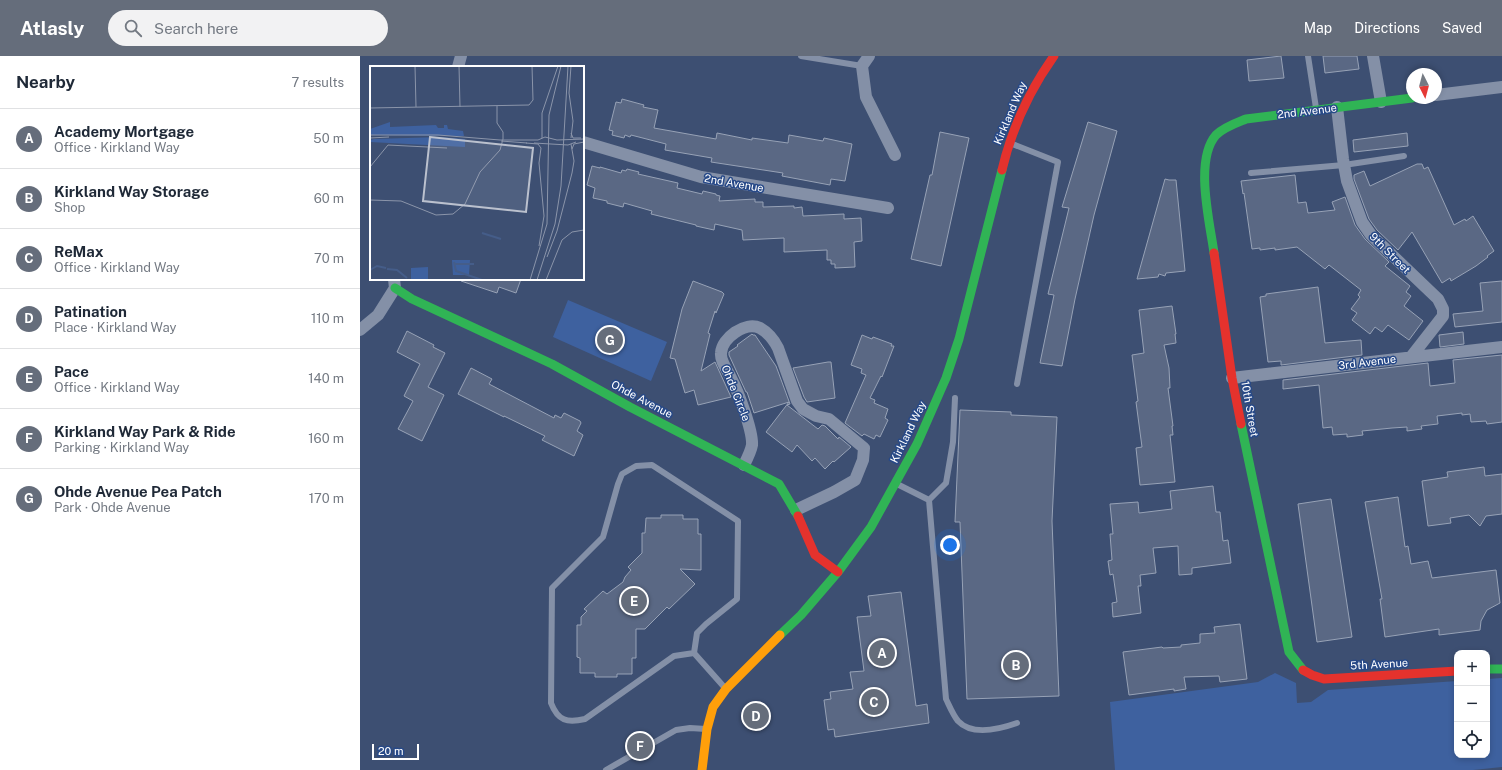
<!DOCTYPE html>
<html lang="en">
<head>
<meta charset="utf-8">
<style>
  :root { --surface:#fff; --page:#f2f2f3; --text:#1f2937; --muted:#747a83; --line:#e0e1e3; --accent:#656d7b }
  body { margin:0; font-family:"Public Sans",sans-serif; background:var(--page); color:var(--text) }
  .controls { position:absolute; right:12px; bottom:12px; display:grid; overflow:hidden; border-radius:8px; box-shadow:0 2px 6px #0003 }
  .controls button { width:36px; height:36px; display:grid; place-items:center; padding:0; border:0; border-bottom:1px solid var(--line); background:var(--surface); color:var(--text); font:20px sans-serif }
  .compass { position:absolute; left:1046px; top:12px; width:36px; height:36px; border-radius:50%; background:var(--surface); box-shadow:0 2px 6px #0003; rotate:174deg }
  .scale { position:absolute; left:12px; bottom:10px; width:47px; box-sizing:border-box; padding-left:4px; border:2px solid #fff; border-top:0; font-size:11px; line-height:14px; white-space:nowrap; color:#fff; -webkit-text-stroke:3px #274988; paint-order:stroke }
  .you { position:absolute; left:590px; top:489px; width:14px; height:14px; margin:-10px; border:3px solid #fff; border-radius:50%; background:#1a73e8; box-shadow:0 0 0 6px #1a73e833 }
  .badge { display:grid; place-items:center; width:26px; height:26px; border-radius:50%; background:var(--accent); color:#fff; font-size:13px; font-weight:700 }
  .pin { position:absolute; translate:-50% -50%; border:2px solid #fff; box-shadow:0 1px 4px #0006 }
  .list { margin:0; padding:0; list-style:none }
  h2 { display:flex; justify-content:space-between; align-items:center; height:52px; margin:0; padding:0 16px; font-size:17px }
  h2 small { font-size:13px; font-weight:400; color:var(--muted) }
  .list li { display:grid; grid-template-columns:26px 1fr auto; gap:12px; align-items:center; box-sizing:border-box; height:60px; padding:0 16px; border-top:1px solid var(--line) }
  .list b { display:block; font-size:15px; white-space:nowrap }
  .list p { margin:0; font-size:13px; white-space:nowrap; color:var(--muted) }
  .list em { font-size:13px; font-style:normal; color:var(--muted) }
  .icon { flex:none; width:22px; height:22px; fill:none; stroke:currentColor; stroke-width:2; stroke-linecap:round; stroke-linejoin:round }
  .map { position:relative; flex:none; width:1142px; height:714px; overflow:hidden }
  header { display:flex; align-items:center; gap:24px; box-sizing:border-box; height:56px; padding:0 20px; background:var(--accent); color:#fff }
  header strong { font-size:19px }
  nav { display:flex; gap:22px; margin-inline-start:auto; font-size:14px }
  .search { width:280px; height:36px; background:var(--page); display:flex; align-items:center; gap:10px; box-sizing:border-box; padding:0 14px; border-radius:22px; color:var(--muted); font-size:15px }
  main { display:flex }
  aside { flex:1; background:var(--surface) }
  .map>svg:first-child { display:block }
  .green { fill:#3e619f }
  .building { fill:#5a6884; stroke:#97a2b6 }
  .lines { fill:none; stroke-linecap:round; stroke-linejoin:round }
  .lane { stroke:#8490a7; stroke-width:6 }
  .street { stroke:#8490a7; stroke-width:12 }
  .fast { stroke:#30b455; stroke-width:9 }
  .slow { stroke:#ff9f0a; stroke-width:9 }
  .jam { stroke:#e5322d; stroke-width:9 }
  .labels { text-anchor:middle; dominant-baseline:central; stroke-width:3; stroke-linejoin:round; paint-order:stroke }
  .street-label { font-size:11px; fill:#fff; stroke:#274988 }
  .inset-river { fill:none; stroke:#455d89; stroke-width:2 }
  .inset-road { fill:none; stroke:#8b95aa; stroke-width:1 }
  .view { fill:#bbc1ce; fill-opacity:0.15; stroke:#bbc1ce; stroke-width:2 }
  .inset-edge { fill:none; stroke:#fff; stroke-width:2 }
</style>
</head>
<body>
<header>
<strong>Atlasly</strong>
<div class="search"><svg class="icon" aria-label="search" viewBox="0 0 24 24"><circle cx="10" cy="10" r="6"/><path d="M15 15l6 6"/></svg>Search here</div>
<nav><a>Map</a><a>Directions</a><a>Saved</a></nav>
</header>
<main>
<aside>
<h2>Nearby<small>7 results</small></h2>
<ul class="list">
<li><span class="badge">A</span><div><b>Academy Mortgage</b><p>Office · Kirkland Way</p></div><em>50 m</em></li>
<li><span class="badge">B</span><div><b>Kirkland Way Storage</b><p>Shop</p></div><em>60 m</em></li>
<li><span class="badge">C</span><div><b>ReMax</b><p>Office · Kirkland Way</p></div><em>70 m</em></li>
<li><span class="badge">D</span><div><b>Patination</b><p>Place · Kirkland Way</p></div><em>110 m</em></li>
<li><span class="badge">E</span><div><b>Pace</b><p>Office · Kirkland Way</p></div><em>140 m</em></li>
<li><span class="badge">F</span><div><b>Kirkland Way Park &amp; Ride</b><p>Parking · Kirkland Way</p></div><em>160 m</em></li>
<li><span class="badge">G</span><div><b>Ohde Avenue Pea Patch</b><p>Park · Ohde Avenue</p></div><em>170 m</em></li>
</ul>
</aside>
<div class="map">
<svg width="1142" height="714" viewBox="0 0 1142 714">
  <rect width="100%" height="100%" fill="#3d4f72"/>
  <path class="green" d="M 208,244 L 307,286 L 291,325 L 193,281 Z
    M 915,617 L 936,627 L 937,647 L 951,646 L 968,634 L 1097,625 L 1097,699 L 1127,699 L 1127,623 L 1142,622 L 1142,711 L 1113,714 L 755,714 L 750,646 L 898,626 Z"/>
  <path class="building" d="M 921,0 L 924,22 L 889,25 L 887,4 Z
    M 963,0 L 997,0 L 999,13 L 965,17 Z
    M 262,43 L 284,49 L 283,51 L 298,54 L 294,72 L 356,83 L 357,77 L 392,84 L 392,82 L 428,87 L 429,79 L 463,85 L 464,82 L 492,88 L 485,125 L 471,123 L 470,129 L 422,120 L 423,117 L 351,106 L 352,102 L 305,94 L 306,88 L 271,79 L 270,81 L 265,79 L 264,82 L 252,79 L 253,75 L 249,74 L 256,46 L 261,47 Z
    M 728,66 L 757,75 L 734,159 L 715,243 L 702,310 L 680,307 L 694,239 L 688,238 L 709,152 L 702,151 Z
    M 580,76 L 609,82 L 581,210 L 551,203 L 570,119 L 572,119 Z
    M 1047,77 L 1048,90 L 994,96 L 993,84 Z
    M 1057,108 L 1062,108 L 1064,113 L 1068,111 L 1094,169 L 1105,163 L 1106,165 L 1113,160 L 1134,195 L 1127,200 L 1128,201 L 1116,210 L 1091,225 L 1090,222 L 1082,227 L 1052,176 L 1038,194 L 1017,174 L 1009,163 L 994,123 L 994,119 L 1004,115 L 1010,130 Z
    M 232,110 L 240,112 L 240,111 L 261,117 L 262,114 L 266,115 L 267,113 L 279,116 L 278,118 L 318,127 L 317,132 L 342,138 L 343,135 L 356,138 L 356,139 L 360,140 L 359,145 L 395,143 L 395,146 L 403,146 L 403,151 L 434,150 L 434,152 L 442,151 L 443,160 L 484,158 L 484,163 L 501,162 L 502,185 L 494,186 L 495,211 L 475,212 L 475,208 L 471,208 L 471,204 L 467,204 L 467,194 L 424,196 L 424,182 L 383,184 L 382,174 L 355,168 L 354,174 L 336,170 L 336,169 L 291,158 L 292,155 L 264,147 L 263,151 L 247,147 L 247,145 L 233,142 L 235,132 L 227,129 Z
    M 935,119 L 938,147 L 946,146 L 948,157 L 975,154 L 972,146 L 985,141 L 995,169 L 1005,183 L 1029,206 L 1025,210 L 1050,230 L 1046,236 L 1051,240 L 1044,250 L 1063,265 L 1049,284 L 1028,269 L 1022,276 L 1015,271 L 1010,278 L 992,264 L 997,257 L 991,253 L 1000,241 L 998,239 L 1001,234 L 969,209 L 965,213 L 937,191 L 915,194 L 915,192 L 900,194 L 900,192 L 892,193 L 884,137 L 883,138 L 881,125 Z
    M 805,123 L 809,124 L 816,124 L 825,215 L 806,217 L 805,220 L 799,218 L 798,221 L 777,223 Z
    M 101,223 L 161,223 L 156,237 L 139,231 L 137,237 L 101,225 Z
    M 333,225 L 362,236 L 364,238 L 356,257 L 355,255 L 348,277 L 350,278 L 341,315 L 355,306 L 371,341 L 338,349 L 334,334 L 325,337 L 315,303 L 310,302 L 322,253 Z
    M 1142,225 L 1142,266 L 1095,271 L 1093,258 L 1123,255 L 1120,227 Z
    M 958,231 L 965,287 L 1001,284 L 1002,299 L 921,309 L 921,305 L 908,306 L 900,241 L 906,240 L 906,238 Z
    M 812,250 L 816,278 L 815,278 L 816,287 L 804,289 L 809,312 L 810,332 L 808,332 L 813,370 L 812,370 L 813,379 L 810,379 L 815,426 L 780,429 L 776,392 L 782,391 L 776,346 L 778,345 L 772,299 L 784,297 L 779,254 Z
    M 47,275 L 74,289 L 73,291 L 85,297 L 68,331 L 84,339 L 62,385 L 38,373 L 53,345 L 44,340 L 60,308 L 37,296 Z
    M 1103,276 L 1104,288 L 1080,291 L 1079,279 Z
    M 392,278 L 393,279 L 395,279 L 416,310 L 430,348 L 427,349 L 458,373 L 462,369 L 465,370 L 478,383 L 479,381 L 491,391 L 474,406 L 473,405 L 465,413 L 455,402 L 452,405 L 437,389 L 432,396 L 406,376 L 429,346 L 394,357 L 387,336 L 386,336 L 369,299 L 369,296 L 378,290 L 377,289 Z
    M 502,279 L 512,283 L 513,281 L 532,288 L 531,290 L 534,290 L 522,321 L 521,320 L 510,342 L 515,344 L 514,347 L 528,353 L 525,362 L 528,364 L 520,381 L 516,379 L 514,383 L 504,378 L 502,380 L 485,367 L 506,319 L 501,317 L 502,313 L 491,309 Z
    M 1142,299 L 1142,366 L 1127,368 L 1126,365 L 1111,366 L 1110,358 L 1102,359 L 1102,357 L 1077,360 L 1078,368 L 1061,370 L 1062,373 L 1047,375 L 1047,371 L 1032,372 L 1002,375 L 1003,379 L 987,381 L 987,378 L 973,379 L 972,371 L 963,372 L 959,329 L 923,333 L 923,324 L 1068,307 L 1070,330 L 1095,327 L 1093,304 Z
    M 468,306 L 471,306 L 475,342 L 447,346 L 444,341 L 433,312 Z
    M 111,312 L 132,323 L 129,328 L 194,362 L 195,359 L 201,362 L 204,357 L 220,365 L 221,367 L 217,375 L 223,379 L 214,400 L 182,384 L 185,380 L 144,360 L 144,361 L 98,338 Z
    M 600,354 L 651,356 L 651,359 L 697,361 L 692,465 L 699,640 L 607,643 L 600,466 L 595,466 Z
    M 1124,411 L 1125,420 L 1142,418 L 1142,458 L 1126,460 L 1120,470 L 1109,459 L 1090,462 L 1091,467 L 1068,470 L 1062,425 L 1088,421 L 1087,416 Z
    M 853,430 L 856,456 L 860,456 L 863,485 L 868,484 L 871,507 L 832,512 L 832,518 L 819,519 L 818,490 L 793,492 L 796,517 L 780,519 L 781,530 L 778,530 L 781,557 L 753,561 L 752,547 L 757,546 L 753,518 L 750,519 L 748,505 L 752,504 L 750,478 L 753,478 L 750,448 L 778,446 L 779,457 L 812,453 L 810,435 Z
    M 1038,441 L 1045,491 L 1048,490 L 1051,508 L 1068,505 L 1072,522 L 1136,514 L 1140,547 L 1127,554 L 1121,565 L 1120,574 L 1079,579 L 1079,573 L 1025,581 L 1020,543 L 1022,543 L 1005,446 Z
    M 971,443 L 992,581 L 957,586 L 938,448 Z
    M 301,459 L 323,459 L 323,463 L 338,463 L 338,478 L 341,478 L 341,514 L 320,513 L 335,528 L 309,553 L 307,551 L 285,573 L 276,573 L 276,602 L 272,602 L 272,618 L 257,618 L 257,621 L 235,621 L 235,617 L 220,617 L 220,602 L 217,601 L 217,569 L 221,569 L 221,561 L 227,555 L 224,553 L 243,535 L 247,538 L 263,526 L 265,521 L 271,514 L 268,511 L 282,497 L 282,477 L 285,477 L 286,462 L 301,462 Z
    M 541,536 L 556,650 L 567,648 L 569,667 L 475,681 L 474,673 L 468,674 L 464,644 L 471,643 L 470,636 L 493,633 L 490,616 L 504,615 L 497,561 L 511,560 L 508,540 Z
    M 880,568 L 887,623 L 860,626 L 859,620 L 824,621 L 826,633 L 814,635 L 814,633 L 769,639 L 763,596 L 802,591 L 803,592 L 821,591 L 821,589 L 840,587 L 840,578 L 855,577 L 854,571 Z"/>
  <g class="lines">
    <path class="lane" d="M 441,0 L 502,10
      M 948,0 L 956,52
      M 650,87 L 698,106 L 657,328
      M 891,117 L 984,109 L 1044,100
      M 537,428 L 569,444 L 586,643 C 589,649 593,659 598,665 C 612,680 640,673 657,667
      M 569,444 L 586,427 L 593,386 L 595,342
      M 334,597 L 314,600 L 225,663 C 207,667 198,665 191,647 L 192,532 L 243,481 L 258,428 L 262,418 L 276,410 L 292,409 L 378,465 L 377,543 L 346,568 L 337,577 L 334,597 L 365,632
      M 246,714 L 316,674 L 330,672 L 346,673"/>
    <path class="street" d="M 509,0 L 502,10 L 506,41 L 535,99
      M 1013,0 L 1021,46
      M 98,11 L 101,0
      M 1076,39 L 1142,31
      M 977,51 L 983,103 L 987,125 L 1002,166 L 1011,179 L 1078,243 L 1083,253 L 1083,260 L 1051,301
      M 223,86 L 341,121 L 528,152
      M 0,274 L 18,259 L 35,232 L 34,223
      M 872,322 L 1142,291
      M 384,409 C 387,403 391,395 392,389 C 393,375 378,335 371,322 C 368,315 360,305 361,297 C 362,282 385,265 400,272 C 407,276 414,284 418,292 L 437,345 L 443,353 L 456,360 L 469,363 L 504,392 L 503,404 L 495,424 L 474,436 L 436,454"/>
    <path class="fast" d="M 854,197 C 850,167 834,104 856,79 C 864,71 876,67 886,63 L 1052,42
      M 35,232 L 52,243 L 192,308 L 270,351 L 419,428 L 438,460
      M 881,368 L 929,596 L 943,614
      M 420,579 L 441,559 L 478,516 L 511,471 L 557,388 L 586,322 L 599,283 L 642,114
      M 1127,613 L 1142,613"/>
    <path class="slow" d="M 342,714 L 347,673 L 353,651 L 366,633 L 420,579"/>
    <path class="jam" d="M 642,114 C 652,72 669,35 694,0
      M 854,197 L 872,322 L 881,368
      M 438,460 L 455,499 L 478,516
      M 943,614 L 952,619 L 964,623 L 1097,615"/>
  </g>
  <g class="labels">
    <g class="street-label">
      <text transform="translate(947 55) rotate(-7)">2nd Avenue</text>
      <text transform="translate(650 57) rotate(-67)">Kirkland Way</text>
      <text transform="translate(374 127) rotate(10)">2nd Avenue</text>
      <text transform="translate(1030 197) rotate(45)">9th Street</text>
      <text transform="translate(1007 306) rotate(-7)">3rd Avenue</text>
      <text transform="translate(376 337) rotate(68)">Ohde Circle</text>
      <text transform="translate(282 343) rotate(28)">Ohde Avenue</text>
      <text transform="translate(890 353) rotate(80)">10th Street</text>
      <text transform="translate(548 376) rotate(-64)">Kirkland Way</text>
      <text transform="translate(1019 608) rotate(-3)">5th Avenue</text>
    </g>
  </g>
  <g transform="translate(10 10)">
    <rect width="214" height="214" fill="#3d4f72"/>
    <path d="M 20,56 L 20,61 L 66,59 L 68,62 L 74,62 L 74,59 L 77,59 L 78,63 L 93,65 L 94,70 L 0,69 L 0,63 ZM 70,71 L 95,73 L 95,81 L 0,76 L 0,74 L 4,73 ZM 82,194 L 100,194 L 99,209 L 83,209 ZM 58,201 L 58,214 L 41,214 L 41,202 Z" fill="#3e619f"/>
    <path class="inset-river" d="M 112,167 L 131,173M 84,196 L 86,205 L 112,214M 85,198 L 104,198M 17,203 L 27,204 L 37,212M 0,204 L 7,200 L 16,202"/>
    <path class="inset-road" d="M 45,0 L 46,41M 89,0 L 90,41M 127,40 L 127,57 L 133,66 L 133,73M 0,42 L 159,39 L 163,34 L 162,0M 201,67 L 203,72 L 211,72M 0,69 L 68,69 L 130,74 L 168,74 L 175,71 L 187,74 L 214,73M 0,72 L 19,71M 172,72 L 172,47 L 188,0M 201,72 L 203,55 L 199,27 L 201,0M 131,75 L 157,77M 156,77 L 168,78 L 171,82 L 169,97 L 174,150 L 169,180M 164,77 L 198,79 L 206,76M 202,83 L 204,78 L 214,76M 0,101 L 18,79 L 77,82M 0,134 L 31,135 L 66,149 L 83,148 L 95,138 L 110,106 L 130,84 L 133,73M 177,191 L 187,165 L 202,107 L 204,95 L 201,78M 160,214 L 177,158 L 179,49 L 191,0M 167,214 L 185,158 L 191,120 L 198,0M 176,214 L 192,174 L 202,166 L 214,164"/>
    <path class="view" d="M 60,71 L 163,82 L 156,146 L 53,135 Z"/>
    <rect width="214" height="214" class="inset-edge"/>
  </g>
</svg>
<div class="controls">
<button>+</button>
<button>−</button>
<button><svg class="icon" aria-label="locate" viewBox="0 0 24 24"><circle cx="12" cy="12" r="6"/><path d="M12 2v4M12 18v4M2 12h4M18 12h4"/></svg></button>
</div>
<svg class="compass" viewBox="-18 -18 36 36"><path d="M0-13l5 13h-10z" fill="#e53935"/><path d="M0 13l5-13h-10z" fill="#747a83"/></svg>
<div class="scale">20 m</div>
<div class="you"></div>
<div class="pin badge" style="left:522px;top:597px">A</div>
<div class="pin badge" style="left:656px;top:609px">B</div>
<div class="pin badge" style="left:514px;top:646px">C</div>
<div class="pin badge" style="left:396px;top:660px">D</div>
<div class="pin badge" style="left:274px;top:545px">E</div>
<div class="pin badge" style="left:280px;top:690px">F</div>
<div class="pin badge" style="left:250px;top:284px">G</div>
</div>
</main>
</body>
</html>
